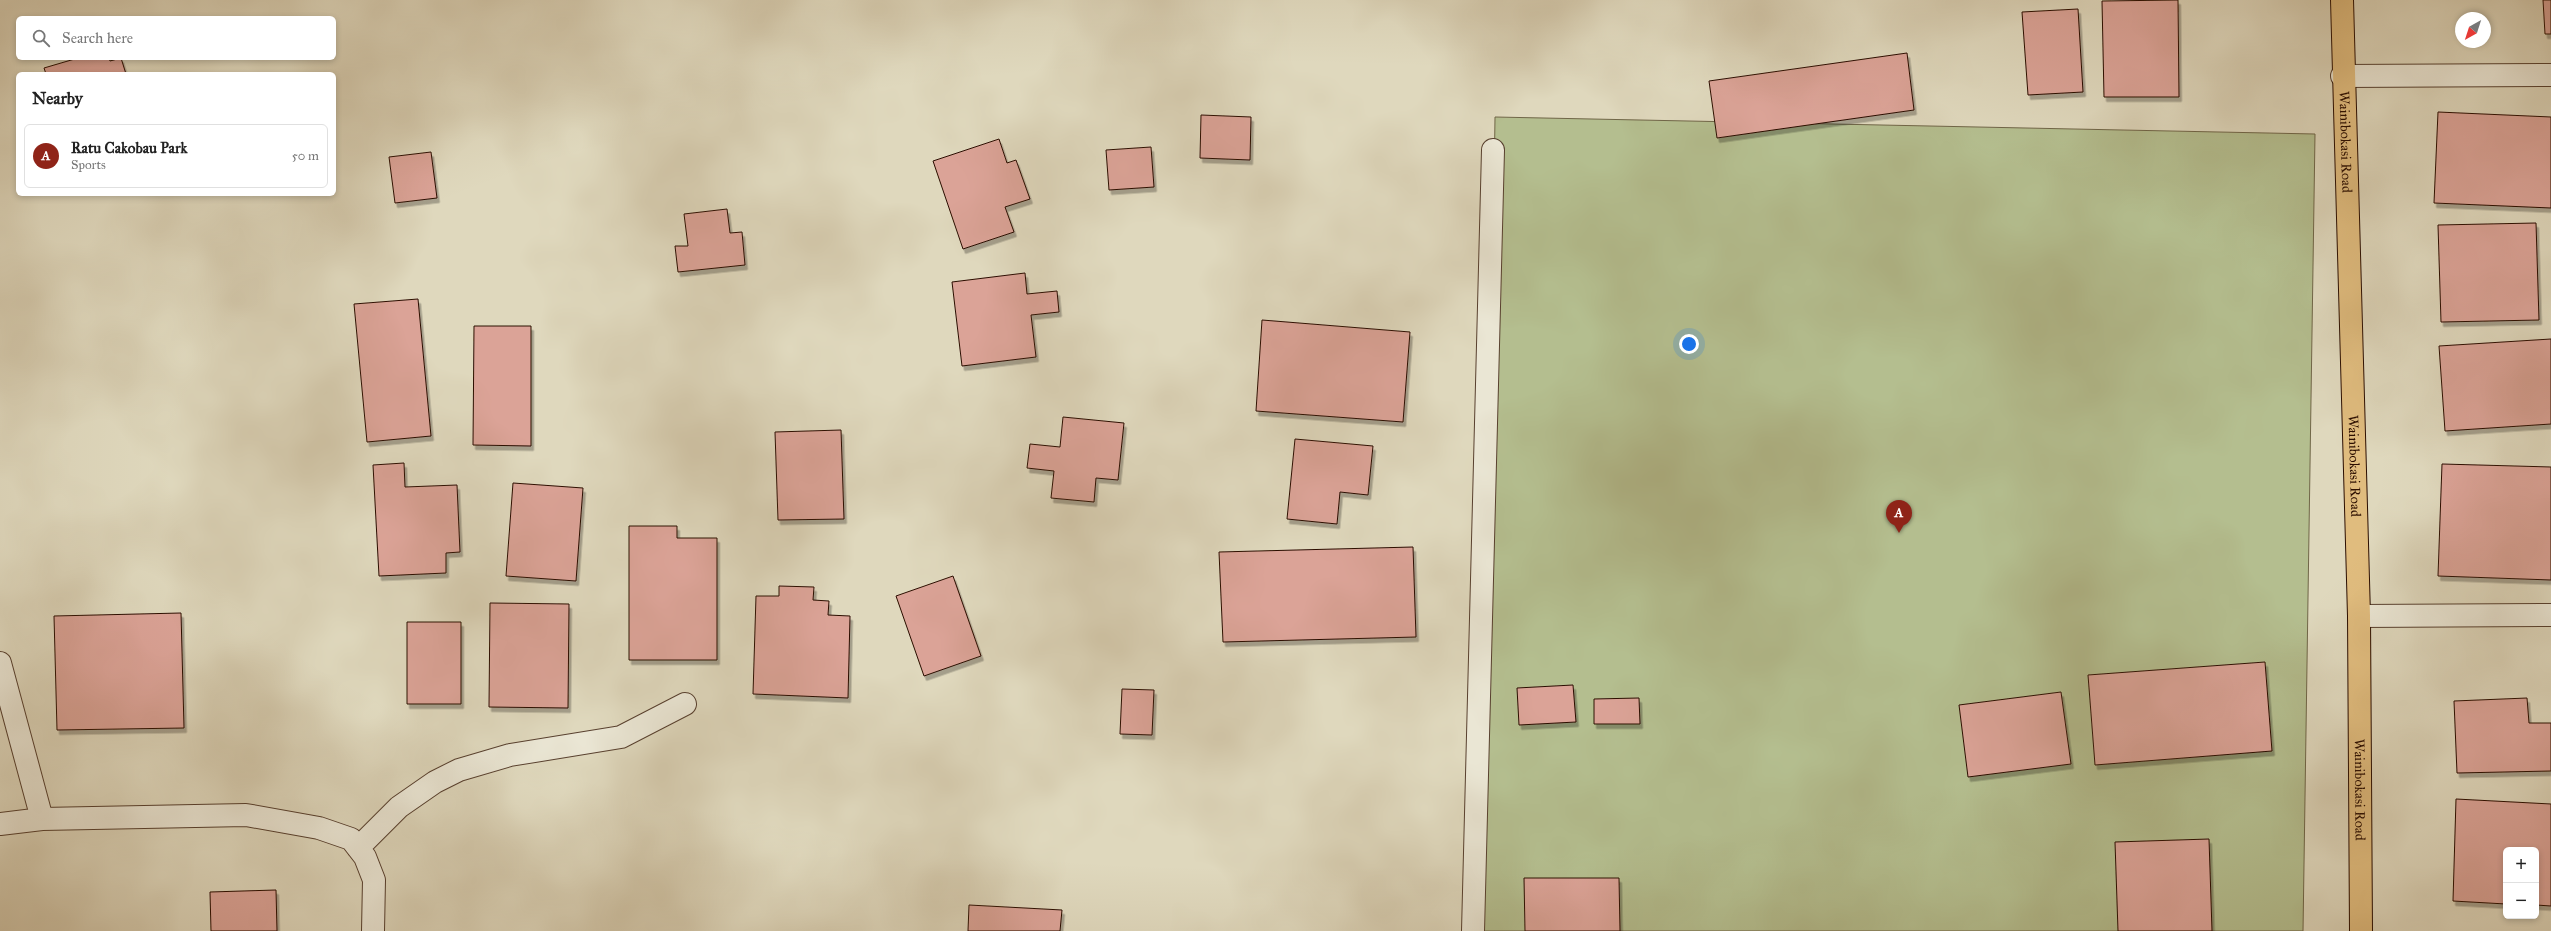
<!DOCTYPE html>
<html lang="en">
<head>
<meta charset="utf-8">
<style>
  :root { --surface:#fff; --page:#f6f6f6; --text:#222; --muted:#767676; --line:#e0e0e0; --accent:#8f2418 }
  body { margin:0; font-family:"IM FELL Great Primer",serif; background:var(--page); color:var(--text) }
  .controls { position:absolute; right:12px; bottom:12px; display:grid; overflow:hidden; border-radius:6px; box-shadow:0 2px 6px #0003 }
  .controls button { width:36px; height:36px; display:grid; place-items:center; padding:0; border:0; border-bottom:1px solid var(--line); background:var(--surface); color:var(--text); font:20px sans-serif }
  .compass { position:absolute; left:2455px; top:12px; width:36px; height:36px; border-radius:50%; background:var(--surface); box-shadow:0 2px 6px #0003; rotate:219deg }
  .you { position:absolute; left:1689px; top:344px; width:14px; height:14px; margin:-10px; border:3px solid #fff; border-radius:50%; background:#1a73e8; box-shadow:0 0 0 6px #1a73e833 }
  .badge { display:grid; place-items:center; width:26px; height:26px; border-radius:50%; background:var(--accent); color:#fff; font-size:13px; font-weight:700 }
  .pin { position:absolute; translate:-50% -33px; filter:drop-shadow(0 1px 2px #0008) }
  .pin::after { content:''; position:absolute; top:21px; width:14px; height:12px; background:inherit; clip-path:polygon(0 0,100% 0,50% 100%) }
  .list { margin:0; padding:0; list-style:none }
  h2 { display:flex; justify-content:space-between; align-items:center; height:52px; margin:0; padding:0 16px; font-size:17px }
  h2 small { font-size:13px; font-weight:400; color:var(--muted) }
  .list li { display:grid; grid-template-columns:26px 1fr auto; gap:12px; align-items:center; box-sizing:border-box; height:64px; margin:0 8px 8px; padding:0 8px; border:1px solid var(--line); border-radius:6px }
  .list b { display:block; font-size:15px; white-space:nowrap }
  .list p { margin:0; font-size:13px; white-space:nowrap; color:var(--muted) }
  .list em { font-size:13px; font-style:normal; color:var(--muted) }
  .icon { flex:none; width:22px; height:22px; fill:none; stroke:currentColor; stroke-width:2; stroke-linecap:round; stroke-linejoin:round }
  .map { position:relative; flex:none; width:2551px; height:931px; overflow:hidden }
  .search { position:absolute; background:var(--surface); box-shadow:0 2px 6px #0003; left:16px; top:16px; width:320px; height:44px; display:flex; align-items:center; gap:10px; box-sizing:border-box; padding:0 14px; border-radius:6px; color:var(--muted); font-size:15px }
  .panel { position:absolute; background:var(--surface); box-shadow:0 2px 6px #0003; left:16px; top:72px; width:320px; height:124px; border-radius:6px }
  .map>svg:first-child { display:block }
  .green { fill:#b4be8f; stroke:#706648 }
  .building { fill:#dba397; stroke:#2b0e00; filter:url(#shadow) }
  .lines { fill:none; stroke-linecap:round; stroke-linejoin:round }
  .minor-casing { stroke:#58402f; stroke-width:24 }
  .major-casing { stroke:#2b0e00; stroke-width:24 }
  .minor { stroke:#eae6d4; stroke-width:22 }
  .major { stroke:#e0bc7e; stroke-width:22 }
  .labels { text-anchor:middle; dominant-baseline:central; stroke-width:4; stroke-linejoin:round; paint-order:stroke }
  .street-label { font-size:14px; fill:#2b0e00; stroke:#eae6d4 }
</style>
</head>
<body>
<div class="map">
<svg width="2551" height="931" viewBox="0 0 2551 931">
  <defs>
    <filter id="shadow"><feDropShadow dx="2.5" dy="4.5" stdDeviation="0" flood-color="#0004"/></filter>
  </defs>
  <rect width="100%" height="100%" fill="#dfd8bd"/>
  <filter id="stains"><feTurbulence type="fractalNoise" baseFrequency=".005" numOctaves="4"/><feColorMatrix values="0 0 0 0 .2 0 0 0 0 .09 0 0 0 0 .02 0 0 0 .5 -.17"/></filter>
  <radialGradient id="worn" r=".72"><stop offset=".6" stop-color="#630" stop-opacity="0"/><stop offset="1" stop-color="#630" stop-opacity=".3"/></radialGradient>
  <path class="green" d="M 1495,117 L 2315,134 L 2303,931 L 1483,931 Z"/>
  <path class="building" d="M 2178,0 L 2179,97 L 2104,97 L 2102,1 Z
    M 2543,0 L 2551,0 L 2551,34 L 2545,34 Z
    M 2078,9 L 2083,92 L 2028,95 L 2022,12 Z
    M 1907,53 L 1914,110 L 1717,138 L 1709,81 Z
    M 78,58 L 109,58 L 110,61 L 121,58 L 126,74 L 46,74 L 44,68 Z
    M 2438,112 L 2551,117 L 2551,208 L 2434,203 Z
    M 1201,115 L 1251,117 L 1250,160 L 1200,158 Z
    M 999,139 L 1007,163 L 1016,160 L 1030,199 L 1005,207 L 1014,232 L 963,249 L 933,161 Z
    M 1151,147 L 1154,187 L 1109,190 L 1106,150 Z
    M 431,152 L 437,198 L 395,203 L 389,157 Z
    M 727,209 L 730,233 L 742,232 L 745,265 L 678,272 L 675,246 L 688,246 L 684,214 Z
    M 2536,223 L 2539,320 L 2441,322 L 2438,225 Z
    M 1025,273 L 1027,294 L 1057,291 L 1059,312 L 1031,315 L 1036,357 L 962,366 L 952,282 Z
    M 418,299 L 431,436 L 367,442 L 354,304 Z
    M 1262,320 L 1410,332 L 1403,422 L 1256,411 Z
    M 474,326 L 531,326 L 531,446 L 473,445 Z
    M 2551,339 L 2551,424 L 2445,431 L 2439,346 Z
    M 1063,417 L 1124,423 L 1118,480 L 1096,478 L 1094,502 L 1051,498 L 1054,471 L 1027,468 L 1030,444 L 1060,447 Z
    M 841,430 L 844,519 L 778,520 L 775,432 Z
    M 1295,439 L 1373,446 L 1368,495 L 1340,492 L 1337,524 L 1287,519 Z
    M 404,463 L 405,487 L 457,485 L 460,552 L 446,553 L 446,573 L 379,576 L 373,465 Z
    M 2442,464 L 2551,467 L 2551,580 L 2438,576 Z
    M 513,483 L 583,488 L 576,581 L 506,576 Z
    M 629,526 L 677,526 L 677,538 L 717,538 L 717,660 L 629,660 Z
    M 1413,547 L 1416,637 L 1223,642 L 1219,552 Z
    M 953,576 L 981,656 L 924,676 L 896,596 Z
    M 779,586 L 814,587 L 813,600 L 829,601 L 828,615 L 850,616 L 848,698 L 753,694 L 756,596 L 779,596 Z
    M 490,603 L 569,604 L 568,708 L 489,707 Z
    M 181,613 L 184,728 L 57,730 L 54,616 Z
    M 407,622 L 461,622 L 461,704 L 407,704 Z
    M 2265,662 L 2272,751 L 2095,765 L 2088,675 Z
    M 1573,685 L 1576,722 L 1519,725 L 1517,688 Z
    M 1122,689 L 1154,690 L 1152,735 L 1120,734 Z
    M 2061,692 L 2071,764 L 1968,777 L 1959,705 Z
    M 1639,698 L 1640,724 L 1594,724 L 1594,699 Z
    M 2527,698 L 2529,723 L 2551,723 L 2551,771 L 2457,773 L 2454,701 Z
    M 2456,799 L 2551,804 L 2551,906 L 2536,905 L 2536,850 L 2506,850 L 2506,904 L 2453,901 Z
    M 2209,839 L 2212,931 L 2118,931 L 2115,842 Z
    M 1524,878 L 1619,878 L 1620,931 L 1525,931 Z
    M 276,890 L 277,931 L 211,931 L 210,892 Z
    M 969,905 L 1062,910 L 1060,931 L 968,931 Z"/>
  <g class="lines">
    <g class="minor-casing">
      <path id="minor" d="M 2342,76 L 2551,75
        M 2359,616 L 2551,615
        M 0,663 L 42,819
        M 0,824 L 42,819 L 246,815 L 319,828 L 351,839 L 365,857 L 374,880 L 373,931
        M 358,848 L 399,807 L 435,782 L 459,770 L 510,755 L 621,737 L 685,704
        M 1473,931 L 1493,150"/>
    </g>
    <g class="major-casing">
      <g id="major">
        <path id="s1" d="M 2342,0 L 2359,616 L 2361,931"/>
      </g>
    </g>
    <use href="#minor" class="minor"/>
    <use href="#major" class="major"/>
  </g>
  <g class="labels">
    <g class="street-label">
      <text stroke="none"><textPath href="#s1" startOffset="142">Wainibokasi Road</textPath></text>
      <text stroke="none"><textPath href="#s1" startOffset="466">Wainibokasi Road</textPath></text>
      <text stroke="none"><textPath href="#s1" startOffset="790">Wainibokasi Road</textPath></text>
    </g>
  </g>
  <rect width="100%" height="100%" filter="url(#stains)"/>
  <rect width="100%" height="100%" fill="url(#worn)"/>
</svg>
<div class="controls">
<button>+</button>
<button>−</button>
</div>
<svg class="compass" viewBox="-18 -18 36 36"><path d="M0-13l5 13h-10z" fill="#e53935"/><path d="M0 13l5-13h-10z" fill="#767676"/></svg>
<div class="you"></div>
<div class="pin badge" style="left:1899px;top:533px">A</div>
<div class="search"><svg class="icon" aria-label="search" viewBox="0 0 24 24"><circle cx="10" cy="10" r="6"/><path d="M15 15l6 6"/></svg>Search here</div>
<section class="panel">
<h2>Nearby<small></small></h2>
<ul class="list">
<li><span class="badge">A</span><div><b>Ratu Cakobau Park</b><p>Sports</p></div><em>50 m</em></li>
</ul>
</section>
</div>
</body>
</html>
